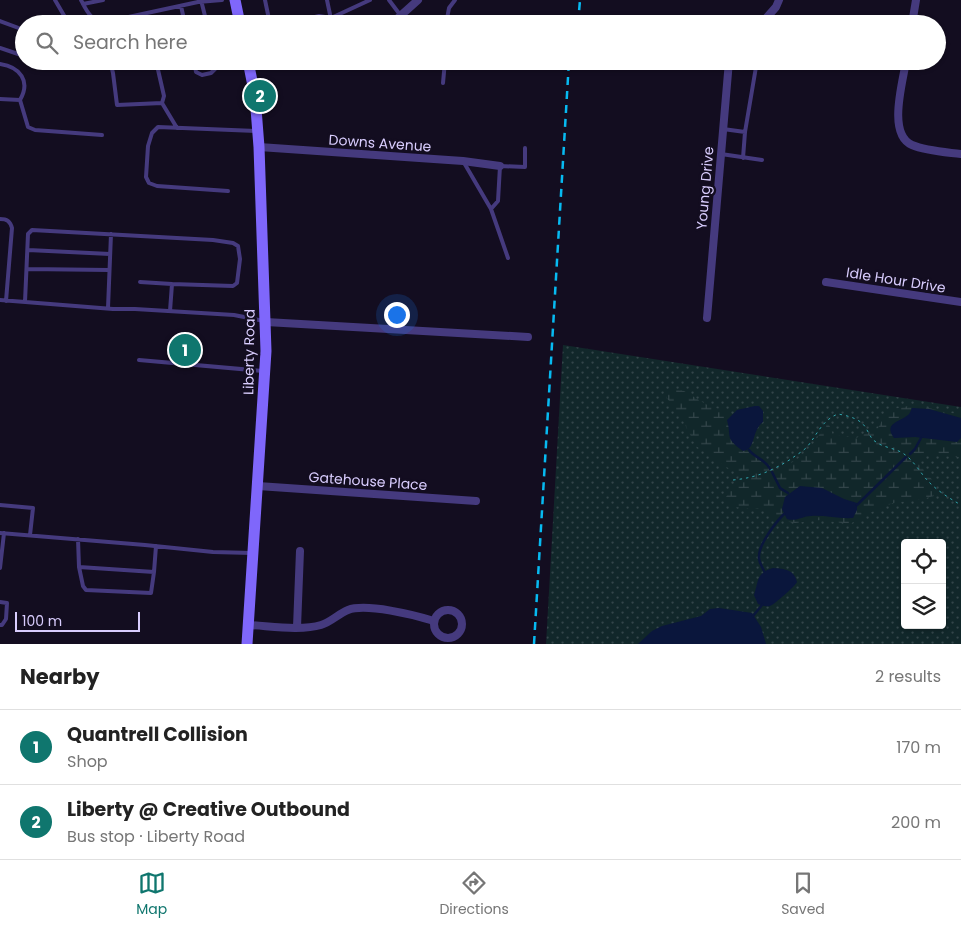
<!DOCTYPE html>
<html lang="en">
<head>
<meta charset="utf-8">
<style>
  :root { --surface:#fff; --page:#f2f2f2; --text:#222; --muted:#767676; --line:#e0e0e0; --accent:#0f766e }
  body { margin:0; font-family:Poppins,sans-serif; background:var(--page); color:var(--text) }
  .controls { position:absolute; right:15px; bottom:15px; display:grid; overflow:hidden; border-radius:5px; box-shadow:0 1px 4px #0004 }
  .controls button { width:45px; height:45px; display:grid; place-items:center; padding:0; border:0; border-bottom:1px solid var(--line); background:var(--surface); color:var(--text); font:25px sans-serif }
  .scale { position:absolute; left:15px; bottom:12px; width:125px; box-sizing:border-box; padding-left:5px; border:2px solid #d9cdfe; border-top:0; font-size:14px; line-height:18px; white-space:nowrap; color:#d9cdfe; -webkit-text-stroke:4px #130d20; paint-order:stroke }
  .you { position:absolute; left:396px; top:314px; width:18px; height:18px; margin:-12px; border:4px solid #fff; border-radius:50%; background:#1a73e8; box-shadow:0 0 0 8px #1a73e833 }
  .badge { display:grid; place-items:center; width:32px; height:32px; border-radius:50%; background:var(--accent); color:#fff; font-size:16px; font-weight:700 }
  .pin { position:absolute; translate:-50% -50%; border:2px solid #fff; box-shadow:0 1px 5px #0006 }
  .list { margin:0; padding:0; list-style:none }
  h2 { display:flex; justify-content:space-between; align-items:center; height:65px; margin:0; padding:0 20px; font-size:21px }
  h2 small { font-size:16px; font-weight:400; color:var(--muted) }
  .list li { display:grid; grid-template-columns:32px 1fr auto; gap:15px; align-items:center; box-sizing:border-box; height:75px; padding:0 20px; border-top:1px solid var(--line) }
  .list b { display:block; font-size:19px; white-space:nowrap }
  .list p { margin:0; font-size:16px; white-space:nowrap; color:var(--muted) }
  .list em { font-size:16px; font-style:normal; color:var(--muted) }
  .icon { flex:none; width:28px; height:28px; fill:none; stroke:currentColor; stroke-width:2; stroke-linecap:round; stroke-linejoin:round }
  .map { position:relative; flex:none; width:961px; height:644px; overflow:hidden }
  .search { position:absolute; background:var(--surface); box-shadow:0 1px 4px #0004; left:15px; right:15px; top:15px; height:55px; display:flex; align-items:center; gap:12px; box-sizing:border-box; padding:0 18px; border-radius:28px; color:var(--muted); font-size:19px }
  .sheet { height:215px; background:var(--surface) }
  nav { display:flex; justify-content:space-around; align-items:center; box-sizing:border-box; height:70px; border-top:1px solid var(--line); background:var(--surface); font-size:14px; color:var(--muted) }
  nav a { display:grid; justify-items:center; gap:2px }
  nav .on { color:var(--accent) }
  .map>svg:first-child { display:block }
  .grass { fill:url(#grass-dots); fill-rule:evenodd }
  .wetland { fill:url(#wetland-marsh) }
  .water { fill:#0a163c }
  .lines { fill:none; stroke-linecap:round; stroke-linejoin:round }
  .stream { stroke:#0a163c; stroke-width:2.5 }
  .path { stroke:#31a5ae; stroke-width:1; stroke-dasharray:2.5 4; stroke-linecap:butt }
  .service { stroke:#453a7e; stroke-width:4 }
  .minor { stroke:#453a7e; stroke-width:8 }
  .secondary { stroke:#7f67fb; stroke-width:11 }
  .rail { stroke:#07baf1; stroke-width:2.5; stroke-dasharray:8 6; stroke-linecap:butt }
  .labels { text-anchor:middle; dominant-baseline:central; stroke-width:5; stroke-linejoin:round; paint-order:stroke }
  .street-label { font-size:14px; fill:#d9cdfe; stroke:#130d20 }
</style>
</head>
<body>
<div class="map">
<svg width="961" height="644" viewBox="0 0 961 644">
  <defs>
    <pattern id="grass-dots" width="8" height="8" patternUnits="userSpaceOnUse" patternTransform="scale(1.25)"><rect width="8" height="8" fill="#11272a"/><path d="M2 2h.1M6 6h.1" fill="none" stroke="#33454a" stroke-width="1.8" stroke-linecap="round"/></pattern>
    <pattern id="wetland-marsh" width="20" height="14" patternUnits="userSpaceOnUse" patternTransform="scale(1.25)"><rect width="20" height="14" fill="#11272a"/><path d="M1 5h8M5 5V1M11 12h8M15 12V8" fill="none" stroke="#33454a"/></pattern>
  </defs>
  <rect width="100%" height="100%" fill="#130d20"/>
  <path class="grass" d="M 563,345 L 961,407 L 961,644 L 546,644 ZM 905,543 L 942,543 L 942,625 L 905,625 Z"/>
  <path class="wetland" d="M 673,389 L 684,391 L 709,406 L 726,411 L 755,449 L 778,471 L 807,453 L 828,422 L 833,435 L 856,438 L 878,428 L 888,410 L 914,405 L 961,415 L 961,457 L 925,455 L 920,456 C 920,470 927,473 935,483 L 934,496 L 923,499 L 893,503 L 869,513 L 850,524 L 820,520 L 795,523 L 772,519 L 765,508 L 750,509 L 728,506 L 724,500 C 732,487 736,488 740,473 L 726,467 L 696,446 L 680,415 L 666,397 Z"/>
  <path class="water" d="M 755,406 L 759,406 L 763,411 L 763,422 C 751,431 756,450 743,451 C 724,437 732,438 727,420 L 737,410 Z
    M 912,408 L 929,409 L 961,418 L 961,438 L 957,442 L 915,437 L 894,438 C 883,423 900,422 908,415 C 910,414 911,410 912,408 Z
    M 800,486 L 822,488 L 844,499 L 857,503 L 857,510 L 853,518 C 839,519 825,515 811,516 C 802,516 797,522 787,519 L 782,509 L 785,497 Z
    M 773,568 C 784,569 794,569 797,582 C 796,585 774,605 770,606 C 765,607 762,605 758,604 L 754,595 C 759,580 756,573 773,568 Z
    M 719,608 L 752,613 L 761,627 L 766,644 L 638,644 L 652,631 L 662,626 L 701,616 L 710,609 Z"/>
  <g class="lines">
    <path class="stream" d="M 749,450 C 755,458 765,459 770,469
      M 910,454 L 915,449 L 921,438
      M 772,472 L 780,488 L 788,493
      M 857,505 L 906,457
      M 764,571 C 762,566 758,561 759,556 C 759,544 776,522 784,514
      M 753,616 L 762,605"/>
    <path class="path" d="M 733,480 C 755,478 772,471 791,459 C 796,455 802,452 807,447 C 817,435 822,420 838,414 C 849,416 862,419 867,430 C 870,435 871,439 876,442 C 884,448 896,448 904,454 C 913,460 920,472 927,480 C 936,490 949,498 961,505"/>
    <path class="service" d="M 55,0 L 69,24
      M 81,0 C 89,16 91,21 110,21 L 198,2 L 222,0
      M 201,0 L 207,24
      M 265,0 L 270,24
      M 327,0 L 332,24
      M 389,0 L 407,24
      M 83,4 L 103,0
      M 181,6 L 185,24
      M 0,21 L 24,30
      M 286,24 L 319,16 L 331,18 L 370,0
      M 446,24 L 449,8 L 455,0
      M 0,48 L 24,56
      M 40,61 L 67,68
      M 110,61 L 113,73 L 117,105 L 162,103 L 164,96 L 156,61
      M 194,61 L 196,72 L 202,75 L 211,73 L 218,66 L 217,61
      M 0,64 C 20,67 31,81 20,100 L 0,99
      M 112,68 L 153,61
      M 443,83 L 445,61
      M 20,100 L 28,127 L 35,130 L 102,135
      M 162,103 L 177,128
      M 723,129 L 745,132 L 757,61
      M 721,154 L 762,160
      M 743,158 L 745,132
      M 463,161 L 491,209 L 498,201 L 500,166 L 525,167 L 525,148
      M 228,191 L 157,186 L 149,183 L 146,177 L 148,146 L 152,133 L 158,127 L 256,131
      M 491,209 L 508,258
      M 0,219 C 7,219 10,221 12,228 L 6,301
      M 28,250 L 110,254
      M 27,269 L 109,270
      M 140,282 L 172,284 L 170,311
      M 0,300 L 113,309 L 135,309 L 234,315 L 264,321
      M 25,302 L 28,234 L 32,230 L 213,240 L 233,243 L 238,246 L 240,259 L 237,283 L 233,286 L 172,284
      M 108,308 L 111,234
      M 139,360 L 263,371
      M 0,505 L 33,508 L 30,535
      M 0,533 L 145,545 L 213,552 L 252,553
      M 78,539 L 79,567 L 154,572 L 156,546
      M 79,567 L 83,586 L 86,590 L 151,593 L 154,572
      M 0,568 L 4,533
      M 0,602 L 7,603 L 6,619 L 2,625 L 0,625"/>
    <path class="minor" d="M 386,24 L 398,18 L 418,0
      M 761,24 L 776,7 L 779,0
      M 912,24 L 916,0
      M 906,61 C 903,82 887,134 912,145 C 926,151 945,152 961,154
      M 259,147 L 463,161 L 500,166
      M 826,282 L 961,302
      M 707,318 L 729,61
      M 266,322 L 528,337
      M 258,486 L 476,501
      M434 624a14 14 0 1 1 28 0a14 14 0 1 1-28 0Z
      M 249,625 C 270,626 301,631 321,625 C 331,622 338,614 348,610 C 366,603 415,615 434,621
      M 297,627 L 300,551"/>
    <path class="secondary" d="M 235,0 L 240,24
      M 247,644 L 266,351 L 259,147 L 255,96 L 248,61"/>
    <path class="rail" d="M 578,24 L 580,0
      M 534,644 L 569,61"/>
  </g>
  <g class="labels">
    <g class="street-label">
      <text transform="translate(380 143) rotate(4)">Downs Avenue</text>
      <text transform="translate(705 188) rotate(-85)">Young Drive</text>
      <text transform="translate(896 280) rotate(9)">Idle Hour Drive</text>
      <text transform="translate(249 352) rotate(-89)">Liberty Road</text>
      <text transform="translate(368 481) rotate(4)">Gatehouse Place</text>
    </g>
  </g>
</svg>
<div class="controls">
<button><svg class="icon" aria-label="locate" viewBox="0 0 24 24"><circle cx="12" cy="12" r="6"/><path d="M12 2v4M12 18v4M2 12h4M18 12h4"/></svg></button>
<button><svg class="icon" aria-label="layers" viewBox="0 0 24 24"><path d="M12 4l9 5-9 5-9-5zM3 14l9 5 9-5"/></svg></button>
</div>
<div class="scale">100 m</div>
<div class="you"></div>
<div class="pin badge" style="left:185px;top:350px">1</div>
<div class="pin badge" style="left:260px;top:96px">2</div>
<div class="search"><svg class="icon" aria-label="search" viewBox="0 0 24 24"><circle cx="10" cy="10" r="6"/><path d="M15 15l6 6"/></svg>Search here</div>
</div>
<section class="sheet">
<h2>Nearby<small>2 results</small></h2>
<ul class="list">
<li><span class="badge">1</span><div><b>Quantrell Collision</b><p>Shop</p></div><em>170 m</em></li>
<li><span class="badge">2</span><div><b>Liberty @ Creative Outbound</b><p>Bus stop · Liberty Road</p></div><em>200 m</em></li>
</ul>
</section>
<nav>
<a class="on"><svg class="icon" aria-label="map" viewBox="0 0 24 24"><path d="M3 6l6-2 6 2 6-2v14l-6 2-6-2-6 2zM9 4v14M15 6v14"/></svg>Map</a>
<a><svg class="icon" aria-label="directions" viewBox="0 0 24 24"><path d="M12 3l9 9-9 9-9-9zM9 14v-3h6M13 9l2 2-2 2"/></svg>Directions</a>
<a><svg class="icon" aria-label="saved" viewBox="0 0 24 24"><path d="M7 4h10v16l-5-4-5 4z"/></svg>Saved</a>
</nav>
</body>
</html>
